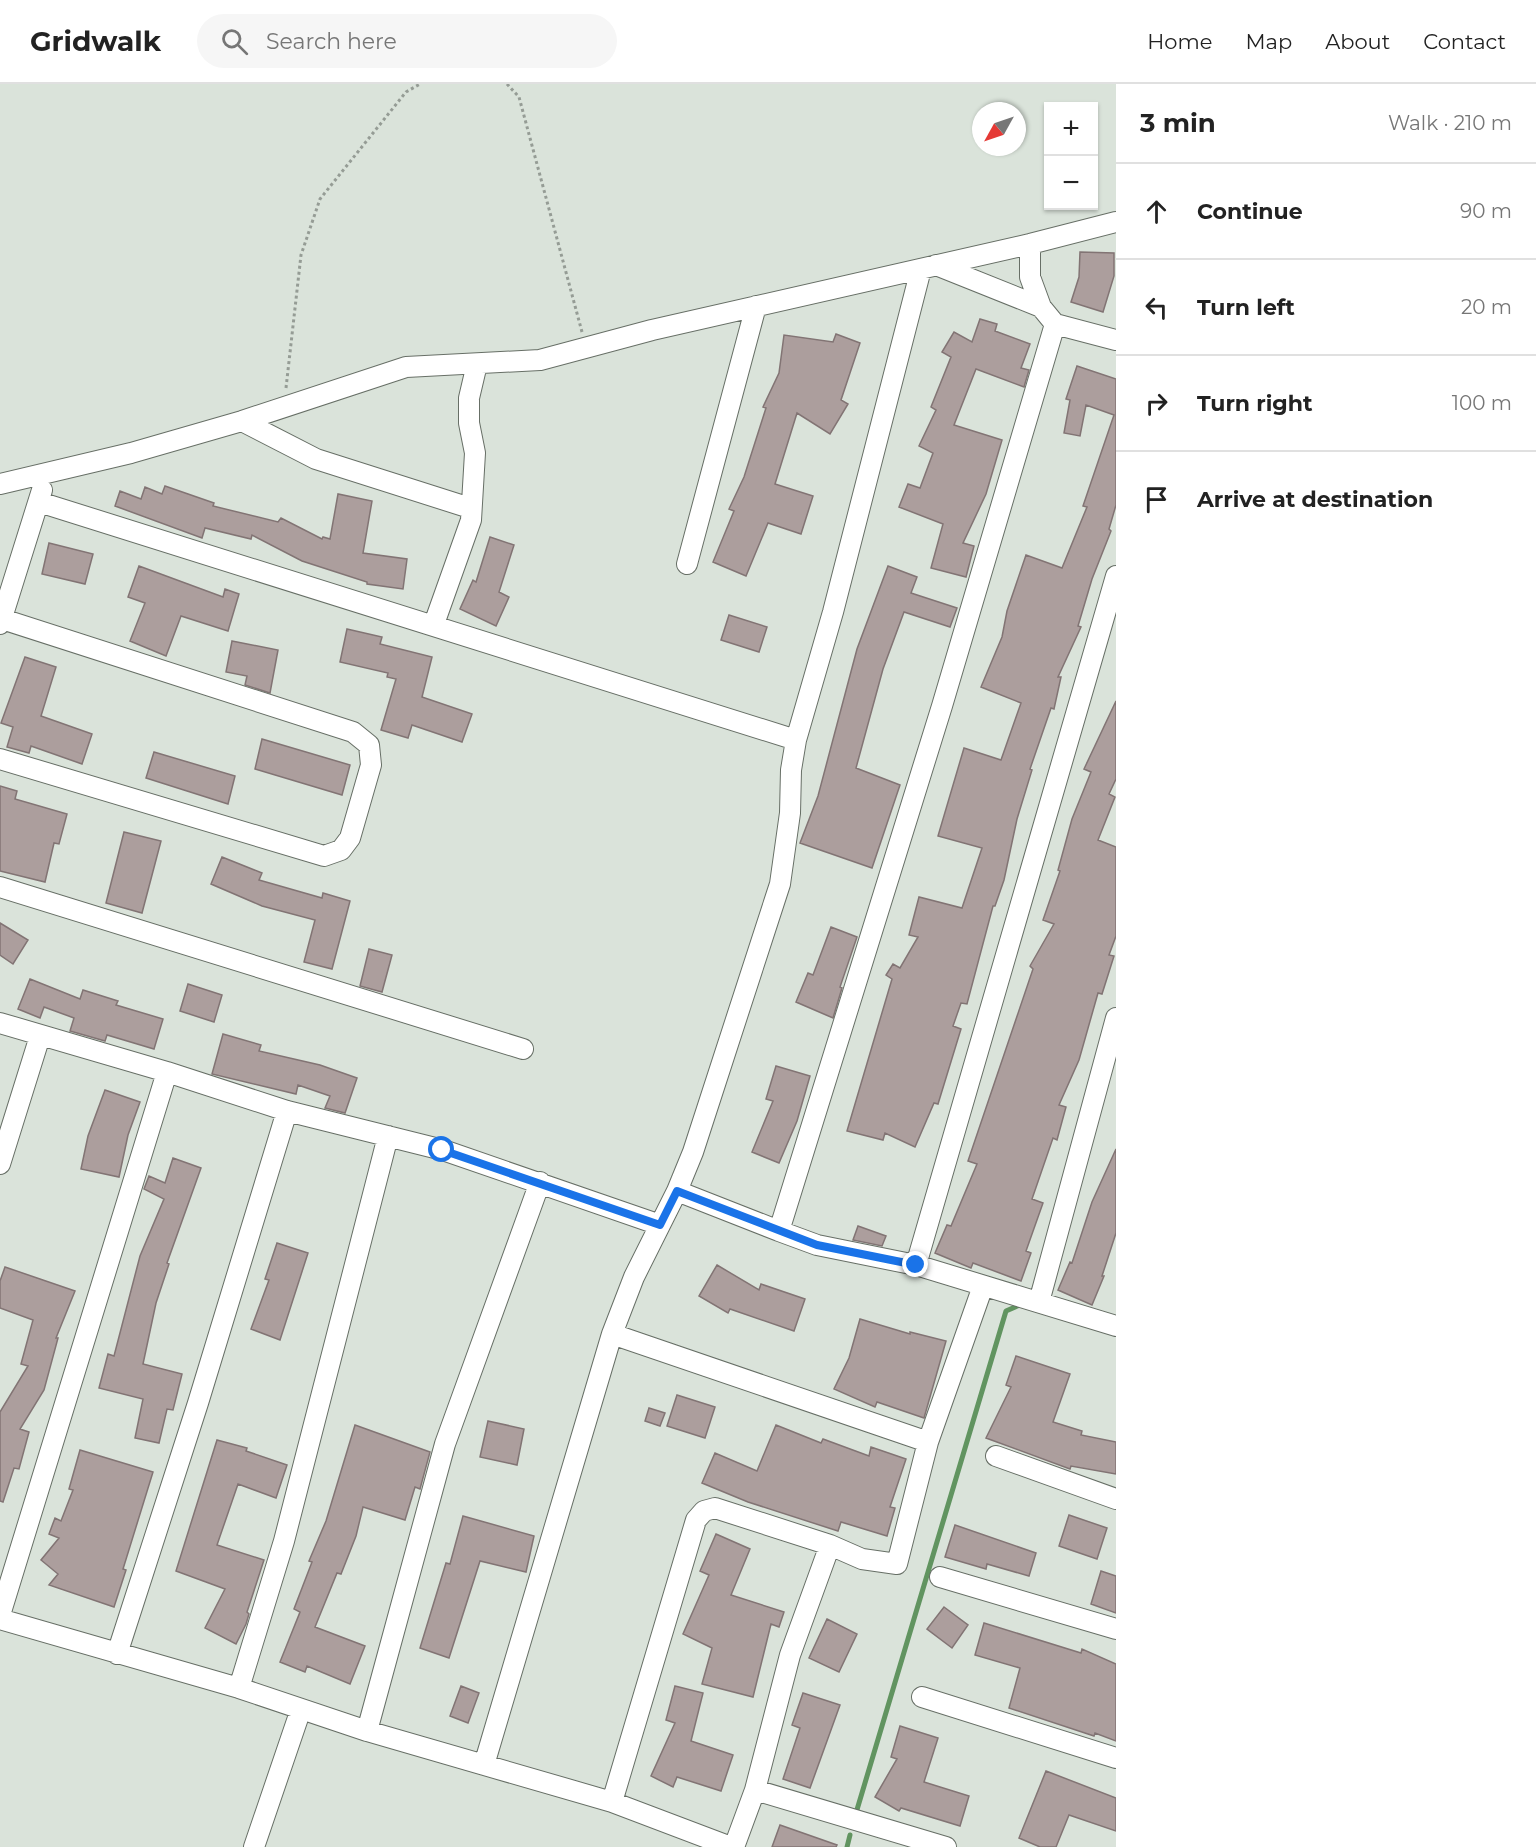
<!DOCTYPE html>
<html lang="en">
<head>
<meta charset="utf-8">
<style>
  :root { --surface:#fff; --page:#f6f6f6; --text:#222; --muted:#767676; --line:#e0e0e0 }
  body { margin:0; font-family:Montserrat,sans-serif; background:var(--page); color:var(--text) }
  .controls { position:absolute; right:18px; top:18px; display:grid; overflow:hidden; border-radius:0px; box-shadow:0 2px 4px #0004 }
  .controls button { width:54px; height:54px; display:grid; place-items:center; padding:0; border:0; border-bottom:2px solid var(--line); background:var(--surface); color:var(--text); font:30px sans-serif }
  .compass { position:absolute; left:972px; top:18px; width:54px; height:54px; border-radius:50%; background:var(--surface); box-shadow:0 2px 4px #0004; rotate:230deg }
  .stop { position:absolute; width:18px; height:18px; margin:-14px; border:4px solid #1a73e8; border-radius:50%; background:#fff }
  .stop.end { background:#1a73e8; border-color:#fff; box-shadow:0 2px 6px #0008 }
  .list { margin:0; padding:0; list-style:none }
  h2 { display:flex; justify-content:space-between; align-items:center; height:78px; margin:0; padding:0 24px; font-size:26px }
  h2 small { font-size:20px; font-weight:400; color:var(--muted) }
  .list li { display:grid; grid-template-columns:39px 1fr auto; gap:18px; align-items:center; box-sizing:border-box; height:96px; padding:0 24px; border-top:2px solid var(--line) }
  .list b { display:block; font-size:22px; white-space:nowrap }
  .list em { font-size:20px; font-style:normal; color:var(--muted) }
  .icon { flex:none; width:33px; height:33px; fill:none; stroke:currentColor; stroke-width:2; stroke-linecap:round; stroke-linejoin:round }
  .map { position:relative; flex:none; width:1116px; height:1763px; overflow:hidden }
  header { display:flex; align-items:center; gap:36px; box-sizing:border-box; height:84px; padding:0 30px; background:var(--surface); border-bottom:2px solid var(--line) }
  header strong { font-size:28px }
  nav { display:flex; gap:33px; margin-inline-start:auto; font-size:21px }
  .search { width:420px; height:54px; background:var(--page); display:flex; align-items:center; gap:15px; box-sizing:border-box; padding:0 21px; border-radius:33px; color:var(--muted); font-size:22px }
  main { display:flex }
  aside { flex:1; background:var(--surface) }
  .map>svg:first-child { display:block }
  .lines { fill:none; stroke-linecap:round; stroke-linejoin:round }
  .stream { stroke:#619460; stroke-width:5 }
  .building { fill:#ac9e9d; stroke:#827474; stroke-width:1.5 }
  .minor-casing { stroke:#676f66; stroke-width:22 }
  .path { stroke:#959c95; stroke-width:3; stroke-dasharray:3 3; stroke-linecap:butt }
  .minor { stroke:#fff; stroke-width:20 }
  .route { stroke:#1a73e8; stroke-width:8 }
</style>
</head>
<body>
<header>
<strong>Gridwalk</strong>
<div class="search"><svg class="icon" aria-label="search" viewBox="0 0 24 24"><circle cx="10" cy="10" r="6"/><path d="M15 15l6 6"/></svg>Search here</div>
<nav><a>Home</a><a>Map</a><a>About</a><a>Contact</a></nav>
</header>
<main>
<div class="map">
<svg width="1116" height="1763" viewBox="0 0 1116 1763">
  <rect width="100%" height="100%" fill="#dae3da"/>
  <g class="lines">
    <path class="stream" d="M 856,1729 L 1006,1227 L 1022,1220
      M 847,1763 L 850,1751"/>
  </g>
  <path class="building" d="M 1080,168 L 1114,169 L 1114,192 L 1103,228 L 1071,218 L 1079,193 Z
    M 980,235 L 997,240 L 995,247 L 1030,260 L 1021,284 L 1029,286 L 1024,303 L 976,285 L 954,341 L 1002,356 L 986,410 L 963,459 L 974,462 L 966,493 L 931,484 L 943,440 L 899,423 L 908,400 L 920,404 L 933,369 L 919,362 L 936,326 L 931,323 L 951,273 L 942,268 L 954,248 L 972,258 Z
    M 836,250 L 860,259 L 841,316 L 848,320 L 830,350 L 797,329 L 775,400 L 813,412 L 801,450 L 768,439 L 746,492 L 713,478 L 734,427 L 729,425 L 744,393 L 766,324 L 763,323 L 779,289 L 784,251 L 833,258 Z
    M 1077,282 L 1116,295 L 1116,421 L 1109,445 L 1111,447 L 1092,495 L 1078,542 L 1081,543 L 1058,593 L 1061,593 L 1054,625 L 1051,624 L 1030,685 L 1032,686 L 1017,735 L 1004,796 L 995,822 L 993,822 L 967,920 L 961,919 L 953,942 L 961,945 L 938,1020 L 934,1019 L 915,1063 L 885,1049 L 883,1056 L 847,1047 L 892,895 L 886,891 L 893,880 L 900,884 L 918,853 L 909,851 L 919,813 L 962,824 L 982,764 L 938,752 L 964,664 L 1001,676 L 1021,619 L 981,603 L 1002,553 L 1007,527 L 1026,471 L 1062,484 L 1087,423 L 1083,422 L 1114,331 L 1086,321 L 1080,352 L 1064,349 L 1070,316 L 1066,315 Z
    M 165,402 L 214,419 L 213,422 L 278,438 L 281,434 L 322,455 L 323,453 L 330,455 L 338,410 L 372,417 L 363,469 L 407,475 L 403,505 L 367,500 L 367,498 L 302,477 L 252,451 L 251,455 L 205,444 L 202,454 L 115,422 L 120,407 L 141,415 L 145,403 L 162,410 Z
    M 490,453 L 514,461 L 499,508 L 509,513 L 496,542 L 460,525 L 473,496 L 476,498 Z
    M 49,459 L 93,470 L 85,500 L 42,490 Z
    M 139,482 L 223,513 L 225,505 L 239,510 L 228,547 L 181,532 L 166,572 L 130,557 L 145,519 L 128,513 Z
    M 888,482 L 917,493 L 911,509 L 957,524 L 950,543 L 904,528 L 883,585 L 856,684 L 900,701 L 872,784 L 800,759 L 818,712 L 857,565 Z
    M 729,531 L 767,543 L 759,568 L 721,556 Z
    M 347,545 L 382,553 L 380,560 L 432,573 L 422,613 L 472,630 L 462,658 L 412,641 L 408,654 L 381,646 L 396,595 L 387,593 L 388,589 L 340,578 Z
    M 232,557 L 278,566 L 270,609 L 245,601 L 247,592 L 226,588 Z
    M 25,573 L 56,583 L 41,632 L 92,650 L 82,680 L 31,662 L 29,669 L 7,663 L 13,643 L 1,639 Z
    M 1116,617 L 1116,695 L 1109,710 L 1115,713 L 1098,756 L 1116,763 L 1116,852 L 1109,871 L 1114,872 L 1102,910 L 1098,909 L 1079,976 L 1059,1021 L 1066,1023 L 1057,1056 L 1053,1054 L 1032,1115 L 1043,1119 L 1026,1167 L 1031,1169 L 1021,1197 L 973,1179 L 971,1184 L 935,1169 L 947,1141 L 951,1142 L 977,1080 L 968,1077 L 1033,885 L 1030,882 L 1054,840 L 1043,836 L 1060,787 L 1058,786 L 1072,735 L 1091,688 L 1084,685 Z
    M 262,655 L 350,681 L 342,711 L 255,685 Z
    M 154,668 L 235,692 L 228,720 L 146,694 Z
    M 0,702 L 17,707 L 15,715 L 67,730 L 59,760 L 54,759 L 45,798 L 0,787 Z
    M 124,748 L 161,757 L 142,829 L 106,819 Z
    M 222,773 L 262,789 L 259,796 L 322,814 L 323,809 L 350,817 L 332,885 L 304,878 L 315,836 L 262,822 L 211,800 Z
    M 0,839 L 28,856 L 13,880 L 0,871 Z
    M 831,843 L 857,853 L 840,903 L 842,904 L 833,934 L 796,918 L 808,889 L 813,891 Z
    M 369,865 L 392,871 L 382,908 L 360,902 Z
    M 30,895 L 80,915 L 83,906 L 118,917 L 116,921 L 163,935 L 154,965 L 107,951 L 105,957 L 70,947 L 74,934 L 44,923 L 40,934 L 18,925 Z
    M 188,900 L 222,911 L 214,938 L 180,927 Z
    M 223,950 L 261,961 L 259,967 L 320,981 L 357,994 L 345,1029 L 325,1024 L 330,1012 L 298,1001 L 296,1010 L 212,990 Z
    M 776,982 L 810,992 L 797,1037 L 779,1079 L 752,1068 L 773,1017 L 766,1015 Z
    M 105,1006 L 140,1018 L 128,1051 L 119,1093 L 81,1085 L 88,1052 Z
    M 1116,1065 L 1116,1149 L 1102,1192 L 1104,1192 L 1092,1221 L 1058,1206 L 1070,1178 L 1072,1179 L 1092,1118 Z
    M 173,1074 L 201,1084 L 167,1179 L 169,1180 L 156,1219 L 143,1280 L 182,1290 L 173,1326 L 167,1325 L 159,1359 L 135,1354 L 143,1315 L 99,1304 L 108,1270 L 114,1272 L 140,1172 L 164,1115 L 144,1105 L 149,1092 L 165,1099 Z
    M 858,1142 L 886,1152 L 882,1162 L 853,1156 Z
    M 277,1159 L 308,1169 L 280,1256 L 251,1245 L 269,1196 L 265,1195 Z
    M 717,1181 L 759,1206 L 761,1200 L 805,1215 L 794,1247 L 730,1225 L 728,1229 L 699,1212 Z
    M 5,1183 L 75,1207 L 56,1254 L 58,1254 L 44,1306 L 20,1345 L 29,1348 L 19,1385 L 14,1384 L 3,1418 L 0,1417 L 0,1328 L 28,1282 L 21,1280 L 33,1236 L 0,1224 L 0,1197 Z
    M 860,1235 L 910,1250 L 910,1248 L 946,1257 L 924,1334 L 877,1318 L 875,1323 L 834,1305 L 849,1274 Z
    M 1016,1272 L 1070,1290 L 1053,1338 L 1082,1347 L 1081,1351 L 1116,1358 L 1116,1390 L 1071,1382 L 1070,1385 L 986,1354 L 1011,1303 L 1006,1301 Z
    M 677,1311 L 715,1323 L 705,1354 L 667,1342 Z
    M 649,1324 L 665,1329 L 660,1342 L 645,1337 Z
    M 488,1337 L 524,1345 L 517,1381 L 480,1373 Z
    M 355,1341 L 430,1368 L 420,1405 L 415,1403 L 405,1436 L 363,1423 L 356,1452 L 341,1490 L 337,1489 L 315,1543 L 365,1562 L 350,1600 L 307,1582 L 305,1588 L 280,1578 L 300,1528 L 294,1525 L 312,1478 L 309,1477 L 326,1437 Z
    M 776,1341 L 821,1359 L 823,1355 L 869,1372 L 871,1363 L 906,1375 L 890,1423 L 895,1424 L 887,1452 L 841,1438 L 838,1447 L 748,1418 L 702,1399 L 715,1369 L 757,1387 Z
    M 217,1356 L 247,1364 L 246,1367 L 287,1381 L 276,1414 L 238,1400 L 217,1461 L 264,1476 L 247,1528 L 249,1530 L 246,1540 L 236,1560 L 205,1544 L 225,1505 L 176,1487 Z
    M 80,1366 L 153,1388 L 123,1485 L 126,1486 L 114,1523 L 49,1501 L 58,1490 L 41,1476 L 59,1454 L 49,1450 L 55,1434 L 61,1437 L 73,1406 L 69,1405 Z
    M 1069,1431 L 1107,1444 L 1097,1475 L 1059,1462 Z
    M 463,1432 L 534,1452 L 526,1488 L 480,1477 L 449,1574 L 420,1564 L 446,1479 L 450,1480 Z
    M 955,1441 L 1036,1469 L 1029,1492 L 987,1480 L 986,1485 L 945,1473 Z
    M 716,1450 L 750,1465 L 731,1511 L 784,1528 L 779,1543 L 771,1540 L 753,1613 L 702,1600 L 712,1564 L 683,1550 L 709,1491 L 700,1487 Z
    M 1101,1487 L 1116,1492 L 1116,1529 L 1091,1520 Z
    M 944,1523 L 968,1541 L 952,1564 L 927,1545 Z
    M 827,1535 L 857,1550 L 839,1588 L 809,1574 Z
    M 984,1539 L 1081,1569 L 1082,1565 L 1116,1580 L 1116,1657 L 1095,1649 L 1094,1652 L 1009,1624 L 1020,1584 L 975,1571 Z
    M 461,1602 L 479,1609 L 468,1639 L 450,1632 Z
    M 675,1602 L 703,1609 L 691,1657 L 733,1671 L 721,1707 L 677,1693 L 673,1703 L 651,1692 L 675,1639 L 666,1636 Z
    M 803,1609 L 840,1621 L 810,1704 L 783,1695 L 800,1644 L 792,1641 Z
    M 900,1642 L 938,1654 L 924,1698 L 969,1712 L 960,1742 L 901,1724 L 899,1727 L 875,1713 L 897,1675 L 891,1673 Z
    M 1046,1687 L 1116,1714 L 1116,1747 L 1069,1731 L 1056,1763 L 1040,1763 L 1019,1754 Z
    M 780,1741 L 837,1761 L 836,1763 L 772,1763 Z"/>
  <g class="lines">
    <g class="minor-casing">
      <path id="minor" d="M 1030,160 L 1030,193 L 1041,223 L 1055,240 L 1116,256
        M 936,181 L 1041,223
        M 1055,240 L 942,622 L 779,1147 L 817,1161 L 916,1181 L 1116,1242
        M 242,337 L 316,375 L 470,424
        M 0,400 L 131,369 L 242,337 L 406,283 L 540,276 L 652,246 L 1030,160 L 1116,138
        M 39,418 L 796,656
        M 687,480 L 756,222
        M 0,540 L 42,406
        M 434,540 L 471,436 L 475,369 L 469,339 L 469,314 L 477,280
        M 0,675 L 324,772 L 341,766 L 350,754 L 371,681 L 369,661 L 353,648 L 2,535
        M 0,803 L 523,965
        M 0,939 L 167,988 L 287,1027 L 443,1066 L 660,1141
        M 0,1080 L 40,952
        M 779,1147 L 677,1107 L 693,1068 L 780,800 L 790,729 L 791,686 L 796,656 L 833,528 L 921,185
        M 916,1181 L 1116,492
        M 1039,1218 L 1116,934
        M 612,1250 L 928,1358
        M 996,1372 L 1116,1415
        M 940,1493 L 1116,1545
        M 0,1531 L 167,988
        M 0,1535 L 239,1604 L 367,1647 L 612,1718 L 731,1763
        M 117,1570 L 198,1319 L 287,1027
        M 239,1604 L 284,1457 L 388,1052
        M 922,1613 L 1116,1674
        M 367,1647 L 445,1360 L 540,1098
        M 484,1681 L 612,1250 L 634,1193 L 677,1107
        M 755,1706 L 946,1763
        M 612,1718 L 696,1436 L 704,1427 L 715,1424 L 830,1461 L 862,1475 L 897,1480 L 928,1358 L 983,1202
        M 254,1763 L 301,1625
        M 734,1763 L 755,1706 L 790,1571 L 830,1461"/>
    </g>
    <path class="path" d="M 507,0 L 519,13 L 582,248
      M 286,304 L 301,171 L 320,115 L 406,8 L 420,0"/>
    <use href="#minor" class="minor"/>
  </g>
  <g class="lines">
    <path class="route" d="M 442,1066 L 660,1141 L 677,1107 L 817,1161 L 916,1181"/>
  </g>
</svg>
<div class="controls">
<button>+</button>
<button>−</button>
</div>
<svg class="compass" viewBox="-18 -18 36 36"><path d="M0-13l5 13h-10z" fill="#e53935"/><path d="M0 13l5-13h-10z" fill="#767676"/></svg>
<div class="stop" style="left:442px;top:1066px"></div>
<div class="stop end" style="left:916px;top:1181px"></div>
</div>
<aside>
<h2>3 min<small>Walk · 210 m</small></h2>
<ul class="list">
<li><svg class="icon" aria-label="ahead" viewBox="0 0 24 24"><path d="M12 20V5M6 11l6-6 6 6"/></svg><div><b>Continue</b></div><em>90 m</em></li>
<li><svg class="icon" aria-label="left" viewBox="0 0 24 24"><path d="M17 20v-9H6M10 6l-5 5 5 5"/></svg><div><b>Turn left</b></div><em>20 m</em></li>
<li><svg class="icon" aria-label="right" viewBox="0 0 24 24"><path d="M7 20v-9h11M14 6l5 5-5 5"/></svg><div><b>Turn right</b></div><em>100 m</em></li>
<li><svg class="icon" aria-label="arrive" viewBox="0 0 24 24"><path d="M6 21V4h12l-3 4 3 4H6"/></svg><div><b>Arrive at destination</b></div></li>
</ul>
</aside>
</main>
</body>
</html>
